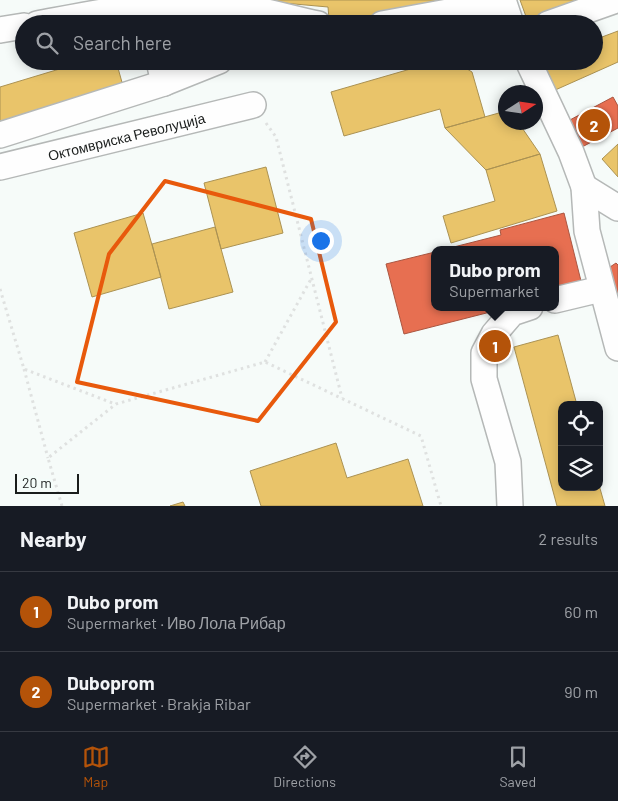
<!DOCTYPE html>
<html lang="en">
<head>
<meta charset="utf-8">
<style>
  :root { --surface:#171b24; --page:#242831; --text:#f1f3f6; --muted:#9ea1a6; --line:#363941; --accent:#b45309 }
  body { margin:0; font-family:Barlow,sans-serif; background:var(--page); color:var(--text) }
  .controls { position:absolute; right:15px; bottom:15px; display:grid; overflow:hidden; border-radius:10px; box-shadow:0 2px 12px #0003 }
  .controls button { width:45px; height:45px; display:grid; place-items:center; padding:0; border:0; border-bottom:1px solid var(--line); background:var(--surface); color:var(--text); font:25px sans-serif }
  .compass { position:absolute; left:498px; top:85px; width:45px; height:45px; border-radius:50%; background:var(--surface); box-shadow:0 2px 12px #0003; rotate:78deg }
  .scale { position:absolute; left:15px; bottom:12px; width:64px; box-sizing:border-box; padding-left:5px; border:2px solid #1a1d1c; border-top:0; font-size:14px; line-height:18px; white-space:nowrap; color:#1a1d1c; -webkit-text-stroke:4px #f4fdfa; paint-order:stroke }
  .you { position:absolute; left:320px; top:240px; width:18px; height:18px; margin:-12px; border:4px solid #fff; border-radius:50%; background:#1a73e8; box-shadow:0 0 0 8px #1a73e833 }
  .badge { display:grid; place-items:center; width:32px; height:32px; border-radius:50%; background:var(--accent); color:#fff; font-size:16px; font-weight:700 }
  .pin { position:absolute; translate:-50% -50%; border:2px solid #fff; box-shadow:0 1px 5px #0006 }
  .popup { position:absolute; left:431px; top:246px; width:128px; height:65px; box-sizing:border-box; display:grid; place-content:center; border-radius:10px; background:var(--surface); filter:drop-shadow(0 1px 4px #0005); font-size:16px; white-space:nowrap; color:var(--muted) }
  .popup b { font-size:19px; color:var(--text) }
  .popup::after { content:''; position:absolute; left:50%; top:100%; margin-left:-10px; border:10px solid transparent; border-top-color:var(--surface) }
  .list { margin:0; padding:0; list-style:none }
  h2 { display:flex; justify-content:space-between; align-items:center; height:65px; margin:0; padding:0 20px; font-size:21px }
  h2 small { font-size:16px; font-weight:400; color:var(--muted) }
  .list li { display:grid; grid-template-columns:32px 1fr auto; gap:15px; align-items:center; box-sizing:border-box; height:80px; padding:0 20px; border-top:1px solid var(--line) }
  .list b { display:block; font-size:19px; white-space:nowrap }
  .list p { margin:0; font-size:16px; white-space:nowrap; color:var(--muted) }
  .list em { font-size:16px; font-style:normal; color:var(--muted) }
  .icon { flex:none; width:28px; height:28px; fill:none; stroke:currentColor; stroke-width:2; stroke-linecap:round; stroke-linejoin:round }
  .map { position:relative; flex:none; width:618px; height:506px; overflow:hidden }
  .search { position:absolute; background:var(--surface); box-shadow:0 2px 12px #0003; left:15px; right:15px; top:15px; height:55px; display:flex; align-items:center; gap:12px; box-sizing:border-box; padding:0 18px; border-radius:28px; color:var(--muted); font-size:19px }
  .sheet { height:225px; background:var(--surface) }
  nav { display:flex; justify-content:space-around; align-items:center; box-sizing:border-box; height:70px; border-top:1px solid var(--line); background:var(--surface); font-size:14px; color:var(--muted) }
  nav a { display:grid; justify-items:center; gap:2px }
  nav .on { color:var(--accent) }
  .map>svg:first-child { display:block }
  .homes { fill:#e9c46a; stroke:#ab9253 }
  .shops { fill:#e76f51; stroke:#aa5641 }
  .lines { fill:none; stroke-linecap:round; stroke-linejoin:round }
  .minor-casing { stroke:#b5b8b7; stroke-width:28 }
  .path { stroke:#dfe1e0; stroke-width:3; stroke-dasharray:2.5 4; stroke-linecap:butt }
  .minor { stroke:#fefefe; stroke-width:25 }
  .marked { fill:none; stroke:#e8590c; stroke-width:4; stroke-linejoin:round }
  .labels { text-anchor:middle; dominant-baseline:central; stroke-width:5; stroke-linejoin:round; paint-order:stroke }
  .street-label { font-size:14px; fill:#1a1d1c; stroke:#f4fdfa }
</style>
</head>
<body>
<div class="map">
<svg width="618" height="506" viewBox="0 0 618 506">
  <rect width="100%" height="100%" fill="#f6fbf9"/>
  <path class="homes" d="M 250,0 L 465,0 L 365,18 L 329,19 L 328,7 Z
    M 520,0 L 595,0 L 528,22 Z
    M 618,31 L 618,62 L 553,91 L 539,61 L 594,61 L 594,40 Z
    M 86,61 L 116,61 L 125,93 L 0,130 L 0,87 Z
    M 438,61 L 454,61 L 472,72 L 485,117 L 445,128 L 440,109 L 344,136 L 331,92 Z
    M 506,111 L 506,122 L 518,122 L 540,154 L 486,170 L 445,128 Z
    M 618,144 L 618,177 L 602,159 Z
    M 540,154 L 557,211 L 451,243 L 443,216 L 495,201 L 486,170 Z
    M 266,167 L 283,233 L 221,249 L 204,183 Z
    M 143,213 L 161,277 L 92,297 L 74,233 Z
    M 215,227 L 233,292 L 169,309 L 152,244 Z
    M 558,335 L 577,405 L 562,405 L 562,487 L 599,487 L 599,485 L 605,506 L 557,506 L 514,347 Z
    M 336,443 L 347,478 L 408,459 L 423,506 L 261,506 L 250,471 Z
    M 183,502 L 185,506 L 170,506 Z"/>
  <path class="shops" d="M 613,97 L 618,106 L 618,128 L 582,147 L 568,121 Z
    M 564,213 L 581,281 L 555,287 L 555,250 L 442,250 L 501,235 L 500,230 Z
    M 435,252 L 435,307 L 510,307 L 404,334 L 386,264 Z
    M 616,263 L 618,265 L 618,311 L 607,269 Z"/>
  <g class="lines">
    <g class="minor-casing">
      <g id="minor">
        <path d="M 503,0 L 511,24"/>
        <path d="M 37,24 C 96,13 155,0 216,4 C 250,6 285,17 318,24"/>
        <path d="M 382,24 L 503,2"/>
        <path d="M 548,24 L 616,0"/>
        <path d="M 0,30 L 24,26"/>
        <path d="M 159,61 L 164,83"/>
        <path d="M 528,61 L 571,152 L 584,187 L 587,231 L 618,348"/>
        <path d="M 0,135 L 164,83 L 219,61"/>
        <path id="s1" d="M 0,167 L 253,105"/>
        <path d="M 584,187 L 618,208"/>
        <path d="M 555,300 L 601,289"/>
        <path d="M 510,506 L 508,462 L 484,379 L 484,353 L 494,334 L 512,313 L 530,307"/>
      </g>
    </g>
    <path class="path" d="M 266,123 L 276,137 L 342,398
      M 0,289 L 24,369 L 115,404
      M 265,362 L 311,279
      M 24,369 L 48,458
      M 62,506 L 48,458 L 116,404 L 265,362 L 421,436 L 441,506"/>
    <use href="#minor" class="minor"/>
  </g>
  <path class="marked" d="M 165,181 L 311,219 L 336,322 L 258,421 L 77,382 L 109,254 Z"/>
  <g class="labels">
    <g class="street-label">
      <text stroke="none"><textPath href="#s1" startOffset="130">Октомвриска Револуција</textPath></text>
    </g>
  </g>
</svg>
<div class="controls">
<button><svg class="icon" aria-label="locate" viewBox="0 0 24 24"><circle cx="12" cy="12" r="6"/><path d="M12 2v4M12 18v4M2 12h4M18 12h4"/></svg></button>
<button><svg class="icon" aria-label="layers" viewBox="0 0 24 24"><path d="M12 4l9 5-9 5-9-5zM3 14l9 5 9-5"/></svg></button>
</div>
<svg class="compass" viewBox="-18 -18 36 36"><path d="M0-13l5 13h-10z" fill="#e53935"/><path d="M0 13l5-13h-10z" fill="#9ea1a6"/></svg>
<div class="scale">20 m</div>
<div class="you"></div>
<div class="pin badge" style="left:495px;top:346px">1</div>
<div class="popup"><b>Dubo prom</b>Supermarket</div>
<div class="pin badge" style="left:594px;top:125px">2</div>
<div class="search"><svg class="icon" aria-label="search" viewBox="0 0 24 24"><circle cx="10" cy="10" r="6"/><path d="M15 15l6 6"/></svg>Search here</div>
</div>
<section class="sheet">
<h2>Nearby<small>2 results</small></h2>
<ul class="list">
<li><span class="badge">1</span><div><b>Dubo prom</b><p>Supermarket · Иво Лола Рибар</p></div><em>60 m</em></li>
<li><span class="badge">2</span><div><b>Duboprom</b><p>Supermarket · Brakja Ribar</p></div><em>90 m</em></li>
</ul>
</section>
<nav>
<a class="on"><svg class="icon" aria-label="map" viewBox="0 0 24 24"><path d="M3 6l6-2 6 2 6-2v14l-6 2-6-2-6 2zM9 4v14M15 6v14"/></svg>Map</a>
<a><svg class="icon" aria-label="directions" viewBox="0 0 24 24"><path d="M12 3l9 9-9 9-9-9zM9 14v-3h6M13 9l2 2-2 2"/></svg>Directions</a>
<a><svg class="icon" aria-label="saved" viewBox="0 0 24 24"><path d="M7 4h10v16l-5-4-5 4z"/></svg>Saved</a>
</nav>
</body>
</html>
